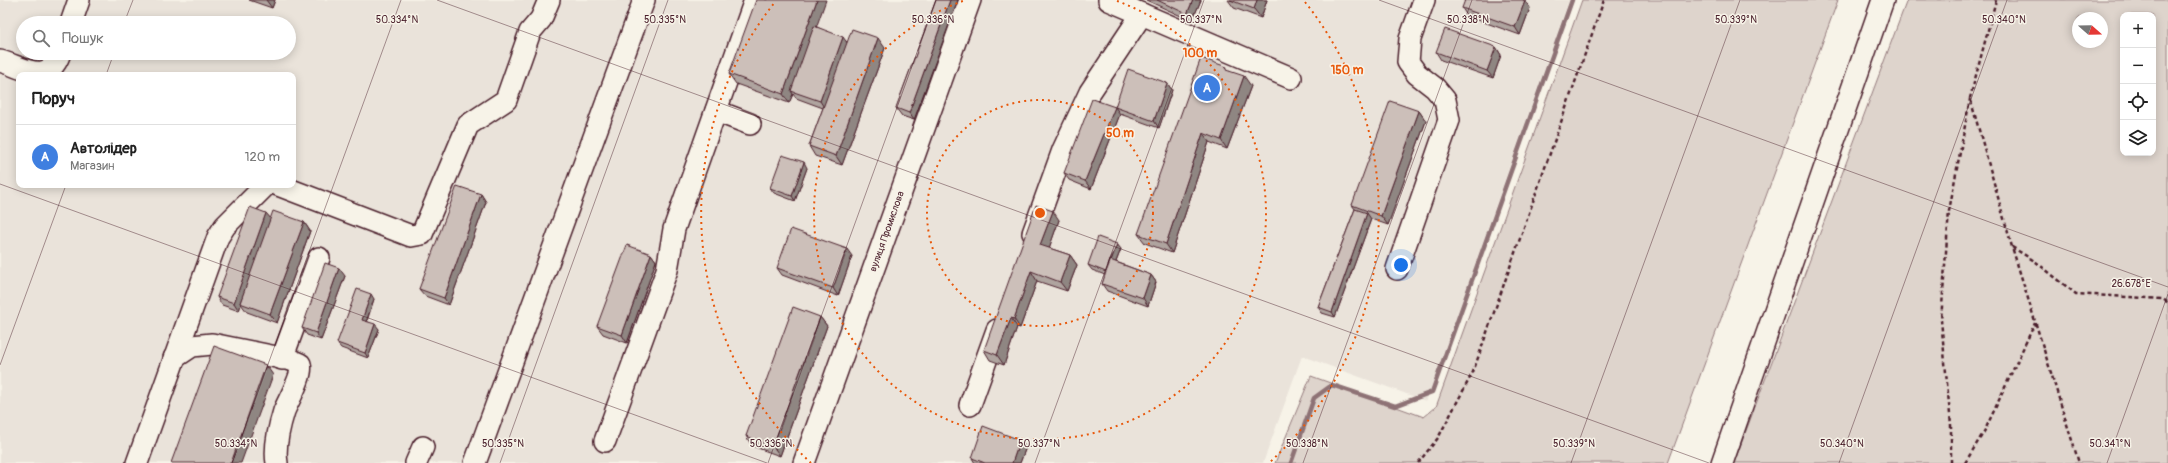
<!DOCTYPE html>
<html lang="uk">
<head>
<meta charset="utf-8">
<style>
  :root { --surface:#fff; --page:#f2f2f2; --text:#222; --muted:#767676; --line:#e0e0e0; --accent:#db2777 }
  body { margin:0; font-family:Pangolin,sans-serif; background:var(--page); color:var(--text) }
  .controls { position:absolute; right:12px; top:12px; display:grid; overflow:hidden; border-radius:8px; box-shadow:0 2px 10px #0003 }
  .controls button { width:36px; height:36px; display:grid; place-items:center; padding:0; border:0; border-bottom:1px solid var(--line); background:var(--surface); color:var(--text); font:20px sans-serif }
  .compass { position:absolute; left:2072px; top:12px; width:36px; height:36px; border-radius:50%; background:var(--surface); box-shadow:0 2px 10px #0003; rotate:110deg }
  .you { position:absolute; left:1401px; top:265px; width:14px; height:14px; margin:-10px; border:3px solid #fff; border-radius:50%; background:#1a73e8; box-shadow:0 0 0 6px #1a73e833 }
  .badge { display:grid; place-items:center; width:26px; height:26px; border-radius:50%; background:var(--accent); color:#fff; font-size:13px; font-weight:700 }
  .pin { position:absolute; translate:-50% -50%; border:2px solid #fff; box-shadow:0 1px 4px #0006 }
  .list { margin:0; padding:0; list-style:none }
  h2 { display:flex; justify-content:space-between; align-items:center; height:52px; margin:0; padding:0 16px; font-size:17px }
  h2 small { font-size:13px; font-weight:400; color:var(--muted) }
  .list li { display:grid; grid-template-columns:26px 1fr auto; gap:12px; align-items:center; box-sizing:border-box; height:64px; padding:0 16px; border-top:1px solid var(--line) }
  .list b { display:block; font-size:15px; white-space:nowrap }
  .list p { margin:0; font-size:13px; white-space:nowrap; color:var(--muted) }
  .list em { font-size:13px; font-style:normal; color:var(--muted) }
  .icon { flex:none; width:22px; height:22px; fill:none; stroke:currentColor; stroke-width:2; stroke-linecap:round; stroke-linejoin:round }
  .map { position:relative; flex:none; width:2168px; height:463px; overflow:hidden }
  .search { position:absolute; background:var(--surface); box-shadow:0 2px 10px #0003; left:16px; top:16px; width:280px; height:44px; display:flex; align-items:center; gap:10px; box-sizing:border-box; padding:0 14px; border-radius:22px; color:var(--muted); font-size:15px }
  .panel { position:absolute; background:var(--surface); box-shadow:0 2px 10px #0003; left:16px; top:72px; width:280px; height:116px; border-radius:8px }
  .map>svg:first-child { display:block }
  .built { fill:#eae3da; fill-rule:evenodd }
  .green { fill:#ded4cc; stroke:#947a7c; fill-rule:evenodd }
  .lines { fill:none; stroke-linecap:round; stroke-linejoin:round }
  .stream { stroke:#8e7275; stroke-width:4.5 }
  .minor-casing { stroke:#4a1f2b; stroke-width:24 }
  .path { stroke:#4a1f2b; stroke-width:2.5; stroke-dasharray:4 3; stroke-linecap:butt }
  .minor { stroke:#f7f3e8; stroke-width:21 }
  .wall { fill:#afa49f; stroke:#4a1f2b }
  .shaded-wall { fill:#8f8682; stroke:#4a1f2b }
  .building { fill:#ccbfb9; stroke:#4a1f2b }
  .ticks { fill:none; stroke:#4a1f2b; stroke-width:1; stroke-opacity:0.45 }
  .ring { fill:none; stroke:#e8590c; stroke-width:2; stroke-dasharray:2 4 }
  .labels { text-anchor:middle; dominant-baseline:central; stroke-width:3; stroke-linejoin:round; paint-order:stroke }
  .street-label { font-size:10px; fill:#4a1f2b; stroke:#f7f3e8 }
  .ticks-label { font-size:10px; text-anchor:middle; fill:#4a1f2b; stroke:#f7f3e8; stroke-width:3; stroke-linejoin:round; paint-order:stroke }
  .centre { fill:#e8590c; stroke:#f7f3e8; stroke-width:2 }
  .ring-label { font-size:12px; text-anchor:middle; font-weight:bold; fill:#e8590c; stroke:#f7f3e8; stroke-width:3; stroke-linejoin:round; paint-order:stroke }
</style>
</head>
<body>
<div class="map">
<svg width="2168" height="463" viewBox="0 0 2168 463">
  <rect width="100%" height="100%" fill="#f7f3e8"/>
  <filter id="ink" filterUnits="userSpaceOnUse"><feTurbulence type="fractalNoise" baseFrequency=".025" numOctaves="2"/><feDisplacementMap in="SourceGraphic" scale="8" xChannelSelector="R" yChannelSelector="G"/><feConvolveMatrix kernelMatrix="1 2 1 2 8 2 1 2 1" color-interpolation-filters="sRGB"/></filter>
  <g filter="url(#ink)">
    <path class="built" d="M 0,0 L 1569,0 L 1426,401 L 1302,356 L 1263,463 L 0,463 ZM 23,23 L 289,23 L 289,53 L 23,53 ZM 19,75 L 293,75 L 293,185 L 19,185 Z"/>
    <path class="green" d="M 1582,0 L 1838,0 L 1668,463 L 1275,463 L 1311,376 L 1424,417 L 1436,407 Z
      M 1907,0 L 2168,0 L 2168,463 L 1734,463 ZM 2123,15 L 2153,15 L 2153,153 L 2123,153 ZM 2078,18 L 2102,18 L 2102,42 L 2078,42 Z"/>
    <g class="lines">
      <path class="stream" d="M 1291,463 L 1314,398 L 1332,385 L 1395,406 L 1432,392 L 1572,0"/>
      <g class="minor-casing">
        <g id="minor">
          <path d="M 1109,0 L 1291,78"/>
          <path d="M 71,23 L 79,0"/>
          <path d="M 0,61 C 23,67 48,87 60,53"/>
          <path d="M 716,111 L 750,124"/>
          <path d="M 278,185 L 411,236 L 422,234 L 468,125 L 506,100 L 530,32 L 541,19 L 549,0"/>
          <path d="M 1033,233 L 1063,150 L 1090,92 L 1142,14"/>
          <path d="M 1397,269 L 1449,120 L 1445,100 L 1435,88 L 1417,74 L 1408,62 L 1410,39 L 1424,0"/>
          <path d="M 174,358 L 192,346 L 212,344 L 291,360 L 300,364 C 304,374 288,401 284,411 C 279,427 274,446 277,463"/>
          <path d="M 282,359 L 319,258"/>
          <path d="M 970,405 L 997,330"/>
          <path d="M 605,441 L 667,270 L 674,229 L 755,0"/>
          <path d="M 137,463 L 218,237 L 225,226 L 266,185"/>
          <path d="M 416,463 L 423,447"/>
          <path d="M 475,463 L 644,0"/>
          <path id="s1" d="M 804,463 L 970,0"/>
          <path d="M 1722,463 L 1883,0"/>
        </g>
      </g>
      <path class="path" d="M 1996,0 L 1970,98 L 2012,247 L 2079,463
        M 2012,247 L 2036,262 L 2076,294 L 2163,299 L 2168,303
        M 1418,463 L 1438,438 L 1473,372 L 1604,0
        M 1951,463 L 1951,425 L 1941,320 L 1949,211 L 1970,99
        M 1965,463 L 1985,430 L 2035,323"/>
      <use href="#minor" class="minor"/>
    </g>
    <path class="wall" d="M 249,0 L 275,0 L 272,8 Z
      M 936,0 L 958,0 L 914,120 L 902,116 L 896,108 Z
      M 1146,0 L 1201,0 L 1192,21 Z
      M 1228,0 L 1267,0 L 1261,18 L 1234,8 Z
      M 1525,1 L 1530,8 L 1520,35 L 1467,16 L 1462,8 Z
      M 817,27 L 847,42 L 885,48 L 842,165 L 815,156 L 809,146 L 823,108 L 796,98 L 793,94 L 789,103 L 736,84 L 729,74 Z
      M 1496,47 L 1501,55 L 1493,78 L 1441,60 L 1436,52 Z
      M 1229,71 L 1251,86 L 1227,149 L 1209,142 L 1172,253 L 1145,243 L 1138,234 Z
      M 1167,83 L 1172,90 L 1159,128 L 1120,114 L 1091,189 L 1069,180 L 1064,173 L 1115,107 Z
      M 1419,111 L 1426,121 L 1388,225 L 1371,219 L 1335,317 L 1322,313 L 1318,307 L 1355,209 L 1352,205 Z
      M 807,168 L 795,201 L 774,193 L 770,188 Z
      M 481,194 L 486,202 L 449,305 L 425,296 L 419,289 Z
      M 266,213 L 270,219 L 304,222 L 310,231 L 277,323 L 247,312 L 241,304 L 239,311 L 222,305 L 217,297 Z
      M 1059,220 L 1049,248 L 1070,255 L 1077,265 L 1067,291 L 1037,281 L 1020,328 L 1017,327 L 1004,365 L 990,360 L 984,350 Z
      M 1121,249 L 1116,262 L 1151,275 L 1156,282 L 1148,306 L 1107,291 L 1102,284 L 1105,275 L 1092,270 L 1088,265 Z
      M 651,254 L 656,261 L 627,343 L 603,334 L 597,326 Z
      M 852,256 L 838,296 L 782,275 L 777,268 Z
      M 345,276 L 321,340 L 307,335 L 302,328 Z
      M 374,299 L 367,321 L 379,329 L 368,358 L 341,348 L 337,343 Z
      M 820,317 L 827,326 L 780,456 L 752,446 L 746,436 Z
      M 1020,440 L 1026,447 L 1020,463 L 975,463 L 972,458 Z"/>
    <path class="shaded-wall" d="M 266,0 L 275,0 L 272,8 Z
      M 817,0 L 826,0 L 793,92 L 791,91 L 793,94 L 789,103 L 783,94 Z
      M 950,0 L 958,0 L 914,120 L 909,113 Z
      M 1193,0 L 1201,0 L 1192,21 L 1187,14 Z
      M 1257,0 L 1267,0 L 1261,18 L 1254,9 Z
      M 1525,1 L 1530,8 L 1520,35 L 1515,27 Z
      M 843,37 L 848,44 L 825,109 L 820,101 Z
      M 878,38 L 885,48 L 842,165 L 836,156 Z
      M 1496,47 L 1501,55 L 1493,78 L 1487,71 Z
      M 1244,76 L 1251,86 L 1227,149 L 1221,140 Z
      M 1167,83 L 1172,90 L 1159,128 L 1154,121 Z
      M 1115,107 L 1120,114 L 1091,189 L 1085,181 Z
      M 1419,111 L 1426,121 L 1388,225 L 1381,216 Z
      M 1203,133 L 1209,142 L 1172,253 L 1166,244 Z
      M 804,162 L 807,168 L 795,201 L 792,196 Z
      M 481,194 L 486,202 L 449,305 L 444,298 Z
      M 1053,211 L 1059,220 L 1047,254 L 1040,245 Z
      M 266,213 L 272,220 L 240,303 L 241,304 L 239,311 L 234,303 Z
      M 1367,213 L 1371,219 L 1335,317 L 1332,312 Z
      M 304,222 L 310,231 L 277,323 L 270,314 Z
      M 1117,244 L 1121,249 L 1110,277 L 1107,272 Z
      M 847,249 L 852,256 L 838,296 L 833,288 Z
      M 651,254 L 656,261 L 627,343 L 622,335 Z
      M 1070,255 L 1077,265 L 1067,291 L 1060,282 Z
      M 339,268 L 345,276 L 321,340 L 316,333 Z
      M 1031,271 L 1037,281 L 1020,328 L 1014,319 Z
      M 1151,275 L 1156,282 L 1148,306 L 1143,298 Z
      M 371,294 L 374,299 L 365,325 L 362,320 Z
      M 820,317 L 827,326 L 780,456 L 773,446 Z
      M 1011,318 L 1017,327 L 1004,365 L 997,355 Z
      M 375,324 L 379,329 L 368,358 L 365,353 Z
      M 266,365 L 273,375 L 241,463 L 231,463 Z
      M 1020,440 L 1026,447 L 1020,463 L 1012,463 Z"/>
    <path class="building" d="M 756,0 L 817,0 L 783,94 L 729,74 Z
      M 936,0 L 950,0 L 909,113 L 896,108 Z
      M 1157,0 L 1193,0 L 1187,14 Z
      M 1230,0 L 1257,0 L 1254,9 Z
      M 1465,0 L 1522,0 L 1525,1 L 1515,27 L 1462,8 Z
      M 814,26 L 843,37 L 820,101 L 791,91 Z
      M 852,29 L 878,38 L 836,156 L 809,146 Z
      M 1445,29 L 1496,47 L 1487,71 L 1436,52 Z
      M 1201,58 L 1227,67 L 1226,70 L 1244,76 L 1221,140 L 1203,133 L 1166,244 L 1138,234 Z
      M 1128,69 L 1167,83 L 1154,121 L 1115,107 L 1085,181 L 1064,173 L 1092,99 L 1115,107 Z
      M 1390,101 L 1419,111 L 1381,216 L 1352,205 Z
      M 782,155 L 804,162 L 792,196 L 770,188 Z
      M 457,186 L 481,194 L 444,298 L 419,289 Z
      M 1036,205 L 1053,211 L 1040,245 L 1070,255 L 1060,282 L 1031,271 L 1014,319 L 1011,318 L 997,355 L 984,350 Z
      M 250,207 L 266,213 L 234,303 L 217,297 Z
      M 1355,209 L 1367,213 L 1332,312 L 1318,307 Z
      M 273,211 L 304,222 L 270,314 L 240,303 Z
      M 791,229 L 847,249 L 833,288 L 777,268 Z
      M 1098,237 L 1117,244 L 1106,272 L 1088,265 Z
      M 627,245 L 651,254 L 622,335 L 597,326 Z
      M 1110,260 L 1151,275 L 1143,298 L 1102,284 Z
      M 325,263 L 339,268 L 316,333 L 302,328 Z
      M 357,289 L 371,294 L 362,320 L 375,324 L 365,353 L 337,343 Z
      M 793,307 L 820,317 L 773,446 L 746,436 Z
      M 214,346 L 266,365 L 231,463 L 171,463 Z
      M 983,426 L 1020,440 L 1012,463 L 985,463 L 972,458 Z"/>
  </g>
  <path class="ticks" d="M 437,0 L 1709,463M 1379,0 L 2168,287M 124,23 L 133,0M 106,75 L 114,53M 0,184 L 767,463M 0,365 L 66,185M 232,463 L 401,0M 500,463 L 668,0M 768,463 L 936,0M 1035,463 L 1204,0M 1303,463 L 1472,0M 1571,463 L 1740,0M 1839,463 L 2007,0M 2107,463 L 2168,294"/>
  <g class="ring">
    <circle cx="1040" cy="213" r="113"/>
    <path d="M1117 1A226 226 0 1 1 963 1"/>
    <path d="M811 463A339 339 0 0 1 775 2M1305 2A339 339 0 0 1 1269 463"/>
  </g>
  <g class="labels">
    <g class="street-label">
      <text stroke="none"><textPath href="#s1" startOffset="246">вулиця Промислова</textPath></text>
    </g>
  </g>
  <g class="ticks-label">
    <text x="397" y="23">50.334°N</text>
    <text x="665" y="23">50.335°N</text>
    <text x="933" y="23">50.336°N</text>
    <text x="1201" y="23">50.337°N</text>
    <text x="1468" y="23">50.338°N</text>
    <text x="1736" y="23">50.339°N</text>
    <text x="2004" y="23">50.340°N</text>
    <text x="2131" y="287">26.678°E</text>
    <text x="236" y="447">50.334°N</text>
    <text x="503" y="447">50.335°N</text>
    <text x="771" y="447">50.336°N</text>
    <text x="1039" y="447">50.337°N</text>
    <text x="1307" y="447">50.338°N</text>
    <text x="1574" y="447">50.339°N</text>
    <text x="1842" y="447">50.340°N</text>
    <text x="2110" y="447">50.341°N</text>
  </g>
  <circle cx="1040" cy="213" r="6" class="centre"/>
  <g class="ring-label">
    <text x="1200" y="57">100 m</text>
    <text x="1347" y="74">150 m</text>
    <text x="1120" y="137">50 m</text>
  </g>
</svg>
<div class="controls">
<button>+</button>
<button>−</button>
<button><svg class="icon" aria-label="locate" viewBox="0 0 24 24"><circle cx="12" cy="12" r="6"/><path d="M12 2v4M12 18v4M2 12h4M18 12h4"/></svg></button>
<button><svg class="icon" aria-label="layers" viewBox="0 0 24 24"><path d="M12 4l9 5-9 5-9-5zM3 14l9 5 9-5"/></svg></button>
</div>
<svg class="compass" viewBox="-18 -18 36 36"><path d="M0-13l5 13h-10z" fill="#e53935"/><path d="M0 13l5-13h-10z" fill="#767676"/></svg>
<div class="you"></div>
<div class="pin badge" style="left:1207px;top:88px;background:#3f7fe0">A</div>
<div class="search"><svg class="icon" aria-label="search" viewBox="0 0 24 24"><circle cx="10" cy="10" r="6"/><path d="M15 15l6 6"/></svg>Пошук</div>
<section class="panel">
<h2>Поруч<small></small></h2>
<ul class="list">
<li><span class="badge" style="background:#3f7fe0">A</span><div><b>Автолідер</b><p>Магазин</p></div><em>120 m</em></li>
</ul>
</section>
</div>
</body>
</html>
